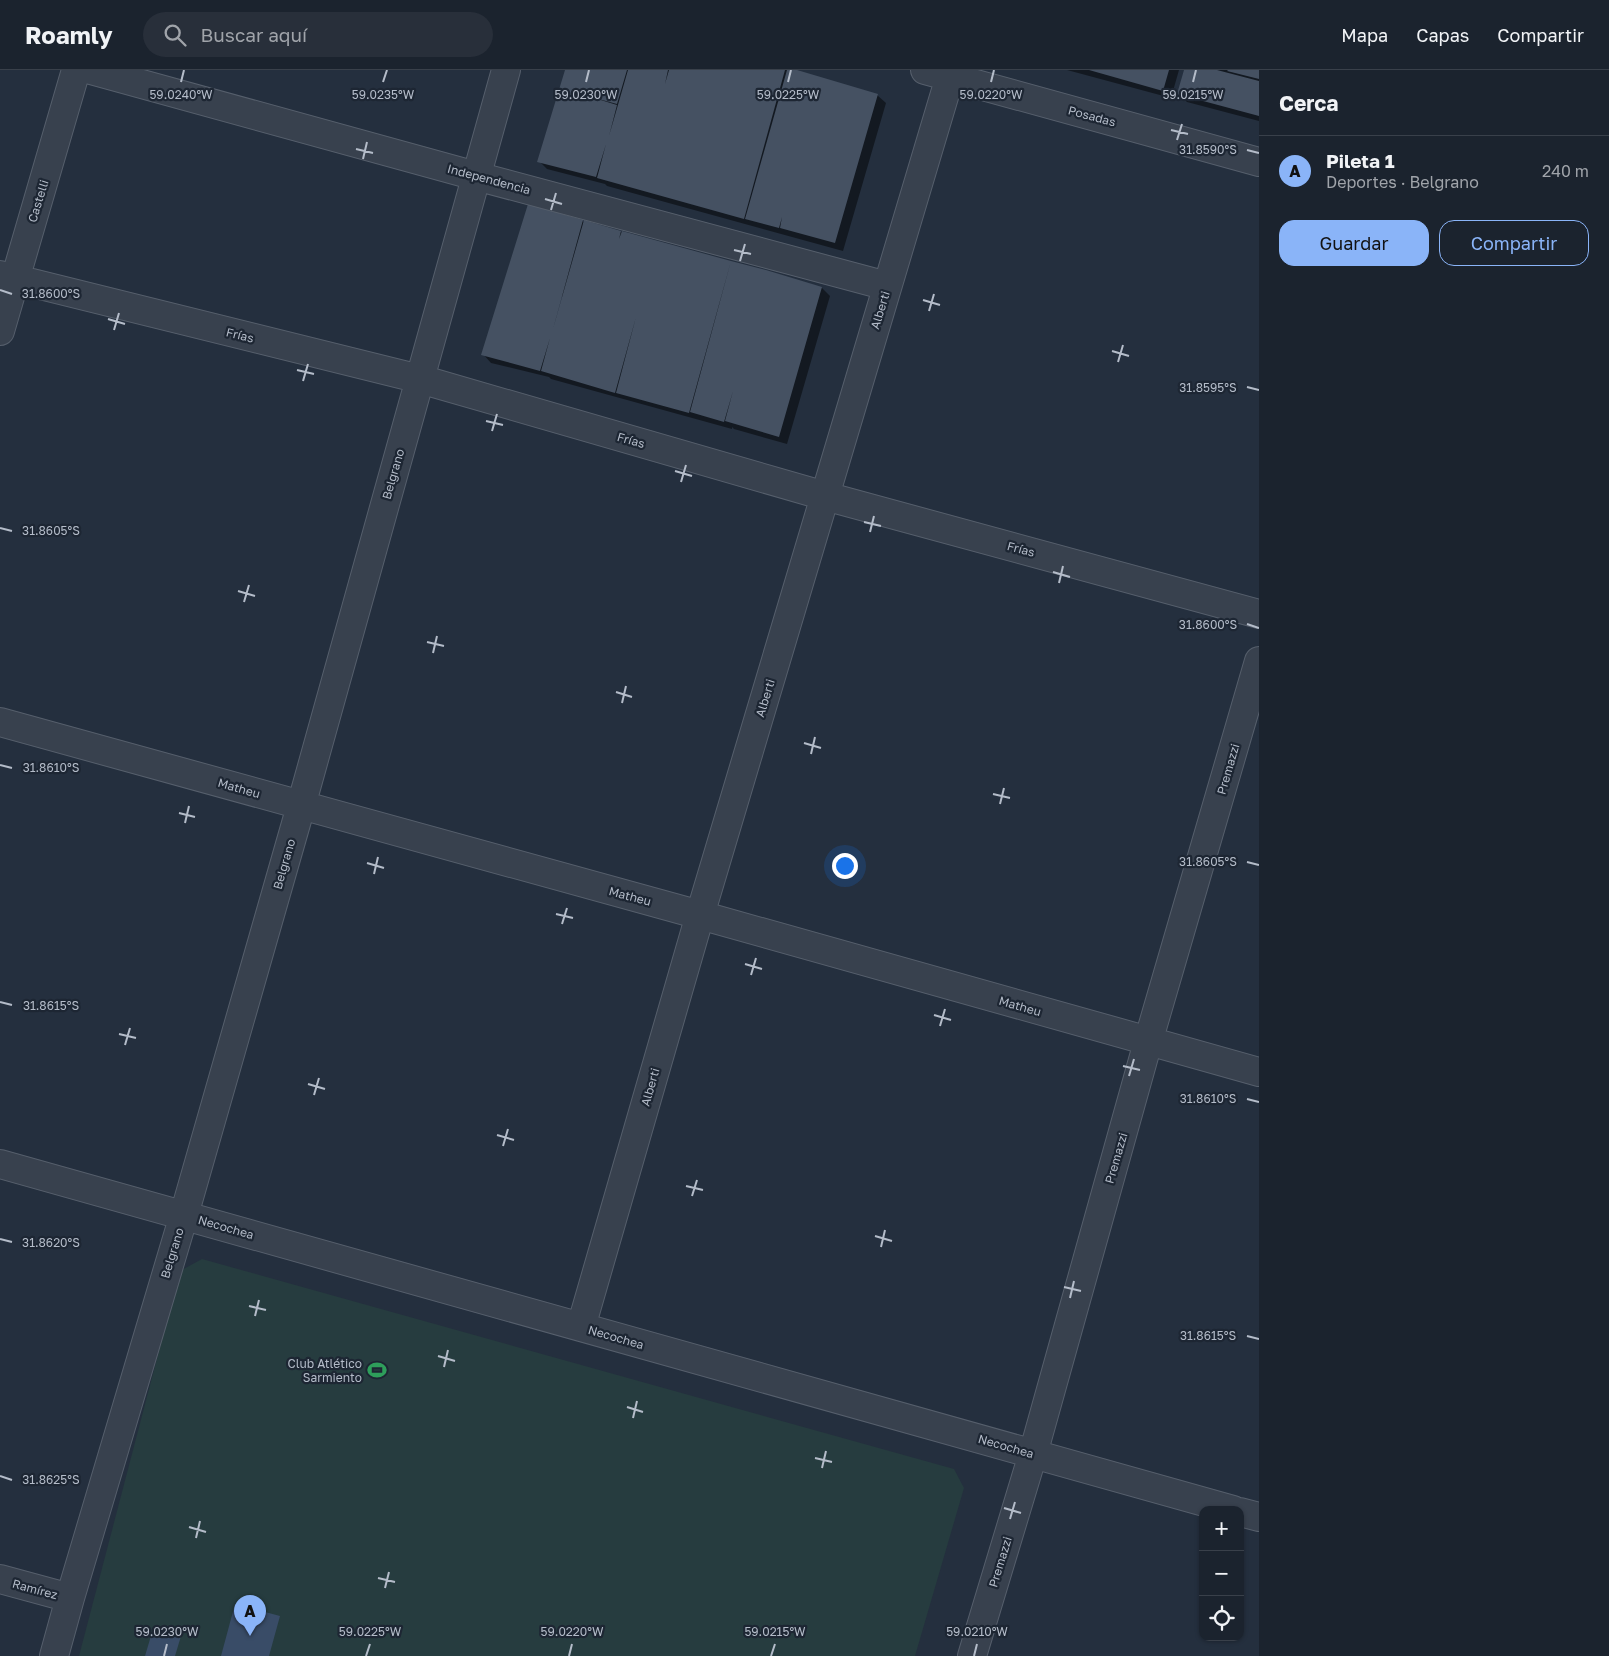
<!DOCTYPE html>
<html lang="es">
<head>
<meta charset="utf-8">
<style>
  :root { --surface:#1b232e; --page:#282f3a; --text:#f1f3f6; --muted:#a0a4aa; --line:#39404a; --accent:#8ab4f8 }
  body { margin:0; font-family:"Golos Text",sans-serif; background:var(--page); color:var(--text) }
  .controls { position:absolute; right:15px; bottom:15px; display:grid; overflow:hidden; border-radius:10px; box-shadow:0 1px 4px #0004 }
  .controls button { width:45px; height:45px; display:grid; place-items:center; padding:0; border:0; border-bottom:1px solid var(--line); background:var(--surface); color:var(--text); font:25px sans-serif }
  .you { position:absolute; left:844px; top:795px; width:18px; height:18px; margin:-12px; border:4px solid #fff; border-radius:50%; background:#1a73e8; box-shadow:0 0 0 8px #1a73e833 }
  .badge { display:grid; place-items:center; width:32px; height:32px; border-radius:50%; background:var(--accent); color:#111; font-size:16px; font-weight:700 }
  .pin { position:absolute; translate:-50% -41px; filter:drop-shadow(0 1px 2px #0008) }
  .pin::after { content:''; position:absolute; top:26px; width:18px; height:15px; background:inherit; clip-path:polygon(0 0,100% 0,50% 100%) }
  .list { margin:0; padding:0; list-style:none }
  h2 { display:flex; justify-content:space-between; align-items:center; height:65px; margin:0; padding:0 20px; font-size:21px }
  h2 small { font-size:16px; font-weight:400; color:var(--muted) }
  .list li { display:grid; grid-template-columns:32px 1fr auto; gap:15px; align-items:center; box-sizing:border-box; height:70px; padding:0 20px; border-top:1px solid var(--line) }
  .list b { display:block; font-size:19px; white-space:nowrap }
  .list p { margin:0; font-size:16px; white-space:nowrap; color:var(--muted) }
  .list em { font-size:16px; font-style:normal; color:var(--muted) }
  .actions { display:flex; gap:10px; padding:15px 20px }
  .actions a { flex:1; padding:11px 0; border:1px solid var(--accent); border-radius:15px; text-align:center; font-size:18px; color:var(--accent) }
  .actions .main { background:var(--accent); color:#111 }
  .icon { flex:none; width:28px; height:28px; fill:none; stroke:currentColor; stroke-width:2; stroke-linecap:round; stroke-linejoin:round }
  .map { position:relative; flex:none; width:1259px; height:1586px; overflow:hidden }
  header { display:flex; align-items:center; gap:30px; box-sizing:border-box; height:70px; padding:0 25px; background:var(--surface); border-bottom:1px solid var(--line) }
  header strong { font-size:24px }
  nav { display:flex; gap:28px; margin-inline-start:auto; font-size:18px }
  .search { width:350px; height:45px; background:var(--page); display:flex; align-items:center; gap:12px; box-sizing:border-box; padding:0 18px; border-radius:28px; color:var(--muted); font-size:19px }
  main { display:flex }
  aside { flex:1; background:var(--surface) }
  .map>svg:first-child { display:block }
  .green { fill:#263c3f }
  .water { fill:#394c67 }
  .shadow { fill:#0007; fill-rule:evenodd }
  .building { fill:#455162 }
  .lines { fill:none; stroke-linecap:round; stroke-linejoin:round }
  .minor-casing { stroke:#565f6c; stroke-width:30 }
  .minor { stroke:#38414e; stroke-width:28 }
  .ticks { fill:none; stroke:#b4bcc9; stroke-width:2 }
  .labels { text-anchor:middle; dominant-baseline:central; stroke-width:4.5; stroke-linejoin:round; paint-order:stroke }
  .street-label { font-size:12px; fill:#b4bcc9; stroke:#1d2633 }
  .poi-label { font-size:12px; fill:#b4bcc9; stroke:#1d2633; text-anchor:end }
  .ticks-label { font-size:12px; text-anchor:middle; fill:#b4bcc9; stroke:#1d2633; stroke-width:4.5; stroke-linejoin:round; paint-order:stroke }
</style>
</head>
<body>
<header>
<strong>Roamly</strong>
<div class="search"><svg class="icon" aria-label="search" viewBox="0 0 24 24"><circle cx="10" cy="10" r="6"/><path d="M15 15l6 6"/></svg>Buscar aquí</div>
<nav><a>Mapa</a><a>Capas</a><a>Compartir</a></nav>
</header>
<main>
<div class="map">
<svg width="1259" height="1586" viewBox="0 0 1259 1586">
  <rect width="100%" height="100%" fill="#242f3e"/>
  <path class="green" d="M 202,1189 L 954,1399 L 964,1418 L 915,1586 L 79,1586 L 180,1201 Z"/>
  <path class="water" d="M 235,1534 L 280,1546 L 269,1586 L 221,1586 Z
    M 153,1559 L 181,1566 L 175,1586 L 145,1586 Z"/>
  <path class="shadow" d="M 567,0 L 792,0 L 877,25 L 886,33 L 843,181 L 607,116 L 605,114 L 547,99 L 539,91 Z
    M 1067,0 L 1179,0 L 1171,28 Z
    M 1185,0 L 1259,0 L 1259,51 L 1187,32 L 1178,23 Z
    M 582,151 L 585,153 L 585,152 L 822,218 L 830,226 L 787,374 L 734,359 L 732,357 L 732,359 L 551,309 L 549,307 L 491,293 L 483,284 ZM 560,226 L 564,227 L 557,247 L 555,246 Z"/>
  <path class="building" d="M 565,0 L 627,0 L 617,34 L 591,27 L 617,35 L 609,66 L 628,0 L 668,0 L 665,14 L 669,0 L 785,0 L 744,149 L 597,108 L 606,74 L 596,107 L 537,92 Z
    M 787,0 L 797,0 L 878,24 L 835,173 L 780,158 L 782,147 L 779,158 L 745,149 Z
    M 1089,0 L 1169,0 L 1163,21 Z
    M 1184,0 L 1217,0 L 1259,11 L 1259,46 L 1177,24 Z
    M 1228,0 L 1259,0 L 1259,9 L 1227,1 Z
    M 528,134 L 583,150 L 553,259 L 584,150 L 621,161 L 619,169 L 622,161 L 731,191 L 689,343 L 616,323 L 636,247 L 615,323 L 541,301 L 550,268 L 540,301 L 481,285 Z
    M 731,191 L 766,200 L 763,209 L 766,200 L 822,217 L 779,367 L 725,351 L 733,321 L 724,352 L 690,342 Z"/>
  <g class="lines">
    <g class="minor-casing">
      <path id="minor" d="M 91,0 L 476,106 L 887,216
        M 925,0 L 1259,92
        M 0,205 L 420,309 L 825,426 L 1259,544
        M 0,261 L 76,0
        M 0,652 L 700,845 L 1259,1002
        M 0,1094 L 1233,1440
        M 581,1257 L 700,845 L 952,0
        M 1240,1442 L 1259,1447
        M 0,1509 L 70,1528
        M 54,1586 L 70,1528 L 184,1145 L 301,736 L 506,0
        M 972,1586 L 1033,1384 L 1148,972 L 1259,591"/>
    </g>
    <use href="#minor" class="minor"/>
  </g>
  <path class="ticks" d="M 181,12 L 184,0M 383,12 L 387,0M 586,12 L 589,0M 788,12 L 791,0M 991,12 L 994,0M 1193,12 L 1196,0M 1171,60 L 1188,64M 1177,70 L 1182,54M 356,79 L 373,83M 1247,80 L 1259,83M 363,89 L 367,72M 545,129 L 562,134M 551,140 L 556,123M 734,180 L 751,184M 740,191 L 745,174M 0,220 L 12,224M 923,230 L 940,235M 929,241 L 934,224M 108,249 L 125,254M 114,260 L 119,243M 1112,281 L 1129,286M 1118,292 L 1123,275M 297,300 L 314,304M 303,311 L 308,294M 1247,317 L 1259,320M 486,351 L 503,355M 492,361 L 497,344M 675,401 L 692,406M 681,412 L 686,395M 864,452 L 881,456M 0,458 L 12,461M 870,462 L 874,446M 1053,502 L 1070,507M 1059,513 L 1063,496M 238,521 L 255,526M 244,532 L 249,515M 1247,554 L 1259,558M 427,572 L 444,576M 433,583 L 437,566M 616,622 L 632,627M 622,633 L 626,616M 804,673 L 821,678M 811,684 L 815,667M 0,695 L 12,698M 993,724 L 1010,728M 1000,734 L 1004,718M 179,743 L 195,747M 185,753 L 189,736M 1247,792 L 1259,795M 367,793 L 384,798M 374,804 L 378,787M 556,844 L 573,848M 562,854 L 567,838M 745,894 L 762,899M 751,905 L 756,888M 0,932 L 12,935M 934,945 L 951,950M 940,956 L 945,939M 119,964 L 136,968M 125,975 L 130,958M 1123,996 L 1140,1000M 1129,1006 L 1134,989M 308,1014 L 325,1019M 314,1025 L 319,1008M 1247,1029 L 1259,1032M 497,1065 L 514,1070M 503,1076 L 508,1059M 686,1116 L 703,1120M 692,1126 L 697,1110M 875,1166 L 892,1171M 0,1169 L 12,1172M 881,1177 L 885,1160M 1064,1217 L 1081,1221M 1070,1228 L 1074,1211M 249,1236 L 266,1240M 255,1246 L 259,1230M 1247,1266 L 1259,1269M 438,1286 L 455,1291M 444,1297 L 448,1280M 627,1337 L 643,1342M 633,1348 L 637,1331M 815,1388 L 832,1392M 822,1398 L 826,1381M 0,1406 L 12,1410M 1004,1438 L 1021,1443M 1010,1449 L 1015,1432M 189,1457 L 206,1462M 196,1468 L 200,1451M 378,1508 L 395,1512M 385,1518 L 389,1502M 164,1586 L 167,1574M 366,1586 L 370,1574M 569,1586 L 572,1574M 771,1586 L 775,1574M 974,1586 L 977,1574"/>
  <defs>
    <g id="stadium-bare" transform="scale(1.5)"><path d="M0-5a6.5 5 0 1 0 0 10a6.5 5 0 1 0 0-10ZM-3.5-1.8h7v3.6h-7Z" fill="#2e9e5b" stroke="#1d2633" stroke-width="2.5" paint-order="stroke"/></g>
  </defs>
  <g fill-rule="evenodd">
    <use href="#stadium-bare" x="377" y="1300"/>
  </g>
  <g class="labels">
    <g class="street-label">
      <text transform="translate(1092 46) rotate(15)">Posadas</text>
      <text transform="translate(489 109) rotate(15)">Independencia</text>
      <text transform="translate(38 131) rotate(-73)">Castelli</text>
      <text transform="translate(880 240) rotate(-73)">Alberti</text>
      <text transform="translate(240 265) rotate(14)">Frías</text>
      <text transform="translate(631 370) rotate(16)">Frías</text>
      <text transform="translate(393 404) rotate(-74)">Belgrano</text>
      <text transform="translate(1021 479) rotate(15)">Frías</text>
      <text transform="translate(765 628) rotate(-73)">Alberti</text>
      <text transform="translate(1228 699) rotate(-74)">Premazzi</text>
      <text transform="translate(239 718) rotate(16)">Matheu</text>
      <text transform="translate(284 794) rotate(-74)">Belgrano</text>
      <text transform="translate(630 826) rotate(15)">Matheu</text>
      <text transform="translate(1020 936) rotate(16)">Matheu</text>
      <text transform="translate(650 1017) rotate(-74)">Alberti</text>
      <text transform="translate(1116 1088) rotate(-74)">Premazzi</text>
      <text transform="translate(226 1157) rotate(16)">Necochea</text>
      <text transform="translate(172 1183) rotate(-73)">Belgrano</text>
      <text transform="translate(616 1267) rotate(16)">Necochea</text>
      <text transform="translate(1006 1376) rotate(16)">Necochea</text>
      <text transform="translate(1000 1492) rotate(-73)">Premazzi</text>
      <text transform="translate(35 1519) rotate(15)">Ramírez</text>
    </g>
    <g class="poi-label">
      <text x="362" y="1293">Club Atlético<tspan x="362" dy="14">Sarmiento</tspan></text>
    </g>
  </g>
  <g class="ticks-label">
    <text x="181" y="29">59.0240°W</text>
    <text x="383" y="29">59.0235°W</text>
    <text x="586" y="29">59.0230°W</text>
    <text x="788" y="29">59.0225°W</text>
    <text x="991" y="29">59.0220°W</text>
    <text x="1193" y="29">59.0215°W</text>
    <text x="1208" y="84">31.8590°S</text>
    <text x="51" y="228">31.8600°S</text>
    <text x="1208" y="322">31.8595°S</text>
    <text x="51" y="465">31.8605°S</text>
    <text x="1208" y="559">31.8600°S</text>
    <text x="51" y="702">31.8610°S</text>
    <text x="1208" y="796">31.8605°S</text>
    <text x="51" y="940">31.8615°S</text>
    <text x="1208" y="1033">31.8610°S</text>
    <text x="51" y="1177">31.8620°S</text>
    <text x="1208" y="1270">31.8615°S</text>
    <text x="51" y="1414">31.8625°S</text>
    <text x="167" y="1566">59.0230°W</text>
    <text x="370" y="1566">59.0225°W</text>
    <text x="572" y="1566">59.0220°W</text>
    <text x="775" y="1566">59.0215°W</text>
    <text x="977" y="1566">59.0210°W</text>
  </g>
</svg>
<div class="controls">
<button>+</button>
<button>−</button>
<button><svg class="icon" aria-label="locate" viewBox="0 0 24 24"><circle cx="12" cy="12" r="6"/><path d="M12 2v4M12 18v4M2 12h4M18 12h4"/></svg></button>
</div>
<div class="you"></div>
<div class="pin badge" style="left:250px;top:1566px">A</div>
</div>
<aside>
<h2>Cerca<small></small></h2>
<ul class="list">
<li><span class="badge">A</span><div><b>Pileta 1</b><p>Deportes · Belgrano</p></div><em>240 m</em></li>
</ul>
<div class="actions"><a class="main">Guardar</a><a>Compartir</a></div>
</aside>
</main>
</body>
</html>
